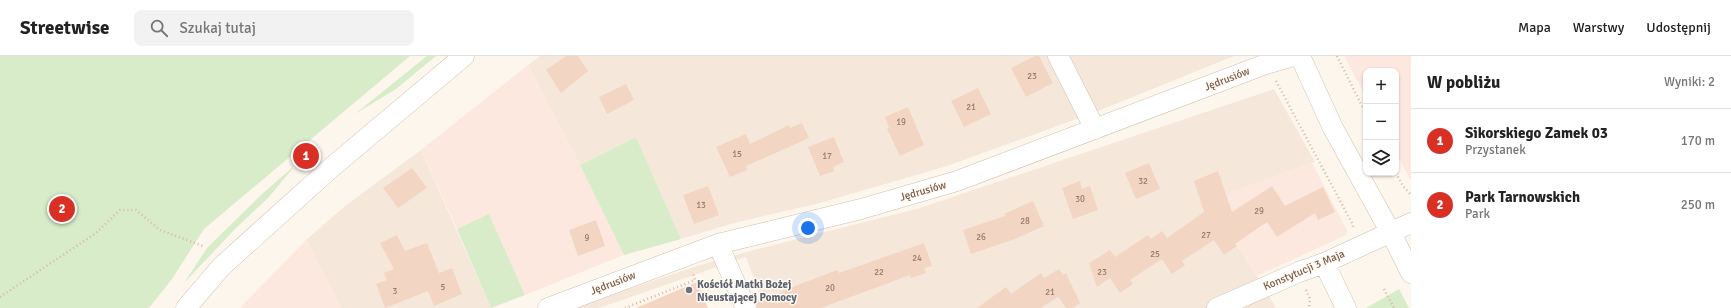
<!DOCTYPE html>
<html lang="pl">
<head>
<meta charset="utf-8">
<style>
  :root { --surface:#fff; --page:#f2f2f2; --text:#222; --muted:#767676; --line:#e0e0e0; --accent:#d93025 }
  body { margin:0; font-family:Signika,sans-serif; background:var(--page); color:var(--text) }
  .controls { position:absolute; right:12px; top:12px; display:grid; overflow:hidden; border-radius:8px; box-shadow:0 1px 3px #0004 }
  .controls button { width:36px; height:36px; display:grid; place-items:center; padding:0; border:0; border-bottom:1px solid var(--line); background:var(--surface); color:var(--text); font:20px sans-serif }
  .you { position:absolute; left:808px; top:172px; width:14px; height:14px; margin:-10px; border:3px solid #fff; border-radius:50%; background:#1a73e8; box-shadow:0 0 0 6px #1a73e833 }
  .badge { display:grid; place-items:center; width:26px; height:26px; border-radius:50%; background:var(--accent); color:#fff; font-size:13px; font-weight:700 }
  .pin { position:absolute; translate:-50% -50%; border:2px solid #fff; box-shadow:0 1px 4px #0006 }
  .list { margin:0; padding:0; list-style:none }
  h2 { display:flex; justify-content:space-between; align-items:center; height:52px; margin:0; padding:0 16px; font-size:17px }
  h2 small { font-size:13px; font-weight:400; color:var(--muted) }
  .list li { display:grid; grid-template-columns:26px 1fr auto; gap:12px; align-items:center; box-sizing:border-box; height:64px; padding:0 16px; border-top:1px solid var(--line) }
  .list b { display:block; font-size:15px; white-space:nowrap }
  .list p { margin:0; font-size:13px; white-space:nowrap; color:var(--muted) }
  .list em { font-size:13px; font-style:normal; color:var(--muted) }
  .icon { flex:none; width:22px; height:22px; fill:none; stroke:currentColor; stroke-width:2; stroke-linecap:round; stroke-linejoin:round }
  .map { position:relative; flex:none; width:1411px; height:252px; overflow:hidden }
  header { display:flex; align-items:center; gap:24px; box-sizing:border-box; height:56px; padding:0 20px; background:var(--surface); border-bottom:1px solid var(--line) }
  header strong { font-size:19px }
  nav { display:flex; gap:22px; margin-inline-start:auto; font-size:14px }
  .search { width:280px; height:36px; background:var(--page); display:flex; align-items:center; gap:10px; box-sizing:border-box; padding:0 14px; border-radius:8px; color:var(--muted); font-size:15px }
  main { display:flex }
  aside { flex:1; background:var(--surface) }
  .map>svg:first-child { display:block }
  .residential { fill:#f5e8da }
  .commercial { fill:#fde8e0 }
  .green { fill:#d8ecc9 }
  .building { fill:#f3d5c3 }
  .lines { fill:none; stroke-linecap:round; stroke-linejoin:round }
  .minor-casing { stroke:#d1beb0; stroke-width:21 }
  .path { stroke:#d9b8a5; stroke-width:2.5; stroke-dasharray:1 3; stroke-linecap:butt }
  .minor { stroke:#fff; stroke-width:20 }
  .worship-dot { fill:#6b7280; stroke:#fffaf3; stroke-width:1.5 }
  .labels { text-anchor:middle; dominant-baseline:central; stroke-width:3; stroke-linejoin:round; paint-order:stroke }
  .number-label { font-size:9px; fill:#987a6a }
  .street-label { font-size:11px; fill:#7a5c4d; stroke:#fffaf3 }
  .worship-label { font-size:11px; font-weight:bold; fill:#5b616d; stroke:#fffaf3; text-anchor:start }
</style>
</head>
<body>
<header>
<strong>Streetwise</strong>
<div class="search"><svg class="icon" aria-label="search" viewBox="0 0 24 24"><circle cx="10" cy="10" r="6"/><path d="M15 15l6 6"/></svg>Szukaj tutaj</div>
<nav><a>Mapa</a><a>Warstwy</a><a>Udostępnij</a></nav>
</header>
<main>
<div class="map">
<svg width="1411" height="252" viewBox="0 0 1411 252">
  <rect width="100%" height="100%" fill="#fdf6ec"/>
  <path class="residential" d="M 540,0 L 1051,0 L 1082,61 L 947,110 L 820,147 L 734,167 L 681,183 L 636,81 L 580,109 L 528,9 Z
    M 1064,0 L 1234,0 L 1093,57 Z
    M 1274,33 L 1315,106 L 1207,145 L 1257,220 L 1276,252 L 765,252 L 746,201 L 599,252 L 572,252 L 697,210 L 758,193 L 920,152 Z
    M 421,94 L 491,252 L 341,252 L 306,184 L 345,150 Z"/>
  <path class="commercial" d="M 1344,0 L 1411,0 L 1411,125 L 1396,97 L 1396,15 L 1366,15 L 1366,41 Z
    M 528,9 L 580,109 L 624,199 L 525,239 L 489,158 L 457,173 L 421,94 Z
    M 1312,107 L 1347,174 L 1346,179 L 1257,220 L 1207,145 Z
    M 306,184 L 341,252 L 240,252 Z"/>
  <path class="green" d="M 0,0 L 410,0 L 204,173 L 172,223 L 149,252 L 0,252 Z
    M 427,0 L 436,0 L 396,33 L 355,58 Z
    M 636,81 L 681,183 L 624,199 L 580,109 Z
    M 292,112 L 293,112 L 269,141 L 236,172 L 184,227 L 207,192 L 263,137 Z
    M 489,158 L 525,239 L 491,252 L 457,173 Z
    M 1399,233 L 1409,252 L 1366,252 Z"/>
  <path class="building" d="M 566,0 L 578,0 L 588,15 L 561,37 L 546,14 Z
    M 1035,0 L 1039,0 L 1053,27 L 1026,41 L 1011,12 Z
    M 626,28 L 634,44 L 607,58 L 599,41 Z
    M 978,32 L 991,58 L 964,71 L 951,45 Z
    M 908,51 L 924,89 L 900,100 L 887,73 L 889,72 L 885,61 Z
    M 802,67 L 809,82 L 746,110 L 747,114 L 730,121 L 716,91 L 746,78 L 750,88 L 789,69 L 790,72 Z
    M 834,81 L 844,106 L 833,111 L 834,115 L 820,120 L 808,91 Z
    M 1149,107 L 1160,133 L 1136,143 L 1125,117 Z
    M 412,112 L 427,132 L 398,152 L 383,132 Z
    M 1218,115 L 1232,156 L 1272,130 L 1285,150 L 1323,131 L 1335,156 L 1318,164 L 1315,157 L 1277,181 L 1267,166 L 1235,188 L 1237,190 L 1224,199 L 1214,184 L 1182,205 L 1185,209 L 1172,218 L 1162,203 L 1130,224 L 1133,228 L 1120,237 L 1110,222 L 1097,231 L 1089,207 L 1110,194 L 1115,201 L 1148,179 L 1151,183 L 1162,175 L 1167,182 L 1204,156 L 1194,125 Z
    M 1080,125 L 1082,133 L 1090,130 L 1098,154 L 1073,163 L 1062,132 Z
    M 708,130 L 719,159 L 694,168 L 683,139 Z
    M 1033,145 L 1044,170 L 1015,183 L 971,198 L 963,174 L 1005,160 L 1004,158 Z
    M 596,164 L 605,190 L 578,200 L 569,174 Z
    M 397,179 L 405,195 L 427,187 L 439,217 L 452,212 L 462,238 L 434,250 L 428,235 L 385,252 L 376,228 L 387,224 L 384,217 L 394,213 L 380,187 Z
    M 924,187 L 932,210 L 924,212 L 926,217 L 911,222 L 910,219 L 821,252 L 757,252 L 756,246 L 783,236 L 782,235 L 837,214 L 839,217 Z
    M 1059,213 L 1063,219 L 1066,217 L 1080,247 L 1073,252 L 1066,252 L 1058,241 L 1041,252 L 977,252 L 1006,231 L 1011,238 L 1041,217 L 1044,222 Z
    M 697,226 L 708,252 L 636,252 Z"/>
  <g class="lines">
    <g class="minor-casing">
      <path id="minor" d="M 1058,0 L 1095,73
        M 1300,0 L 1333,72 L 1391,177 L 1411,217
        M 718,188 L 746,252
        M 1324,207 L 1346,252
        M 186,252 L 222,210 L 332,111 L 464,0
        M 548,252 L 718,188 L 861,153 L 957,125 L 1266,8 L 1294,0
        M 1217,252 L 1299,216 L 1324,207 L 1411,167"/>
    </g>
    <path class="path" d="M 1337,0 L 1366,58
      M 1276,25 L 1353,169 L 1353,173
      M 1396,117 L 1403,130 L 1411,139
      M 1384,233 L 1394,252
      M 1306,234 L 1310,243 L 1309,252
      M 0,241 L 96,177 L 120,154 L 136,154 L 160,174 L 203,190
      M 625,252 L 695,224 L 693,218"/>
    <use href="#minor" class="minor"/>
  </g>
  <circle class="worship-dot" cx="689" cy="234" r="4"/>
  <g class="labels">
    <g class="number-label">
      <text x="1032" y="20">23</text>
      <text x="971" y="51">21</text>
      <text x="901" y="66">19</text>
      <text x="737" y="98">15</text>
      <text x="827" y="100">17</text>
      <text x="1143" y="125">32</text>
      <text x="1080" y="143">30</text>
      <text x="701" y="149">13</text>
      <text x="1259" y="155">29</text>
      <text x="1025" y="165">28</text>
      <text x="1206" y="179">27</text>
      <text x="981" y="181">26</text>
      <text x="587" y="182">9</text>
      <text x="1155" y="198">25</text>
      <text x="917" y="202">24</text>
      <text x="879" y="216">22</text>
      <text x="1102" y="216">23</text>
      <text x="443" y="231">5</text>
      <text x="830" y="232">20</text>
      <text x="395" y="235">3</text>
      <text x="1050" y="236">21</text>
    </g>
    <g class="street-label">
      <text transform="translate(1227 23) rotate(-21)">Jędrusiów</text>
      <text transform="translate(923 135) rotate(-16)">Jędrusiów</text>
      <text transform="translate(1304 214) rotate(-23)">Konstytucji 3 Maja</text>
      <text transform="translate(613 227) rotate(-21)">Jędrusiów</text>
    </g>
    <g class="worship-label">
      <text x="697" y="228">Kościół Matki Bożej<tspan x="697" dy="13">Nieustającej Pomocy</tspan></text>
    </g>
  </g>
</svg>
<div class="controls">
<button>+</button>
<button>−</button>
<button><svg class="icon" aria-label="layers" viewBox="0 0 24 24"><path d="M12 4l9 5-9 5-9-5zM3 14l9 5 9-5"/></svg></button>
</div>
<div class="you"></div>
<div class="pin badge" style="left:306px;top:100px">1</div>
<div class="pin badge" style="left:62px;top:153px">2</div>
</div>
<aside>
<h2>W pobliżu<small>Wyniki: 2</small></h2>
<ul class="list">
<li><span class="badge">1</span><div><b>Sikorskiego Zamek 03</b><p>Przystanek</p></div><em>170 m</em></li>
<li><span class="badge">2</span><div><b>Park Tarnowskich</b><p>Park</p></div><em>250 m</em></li>
</ul>
</aside>
</main>
</body>
</html>
